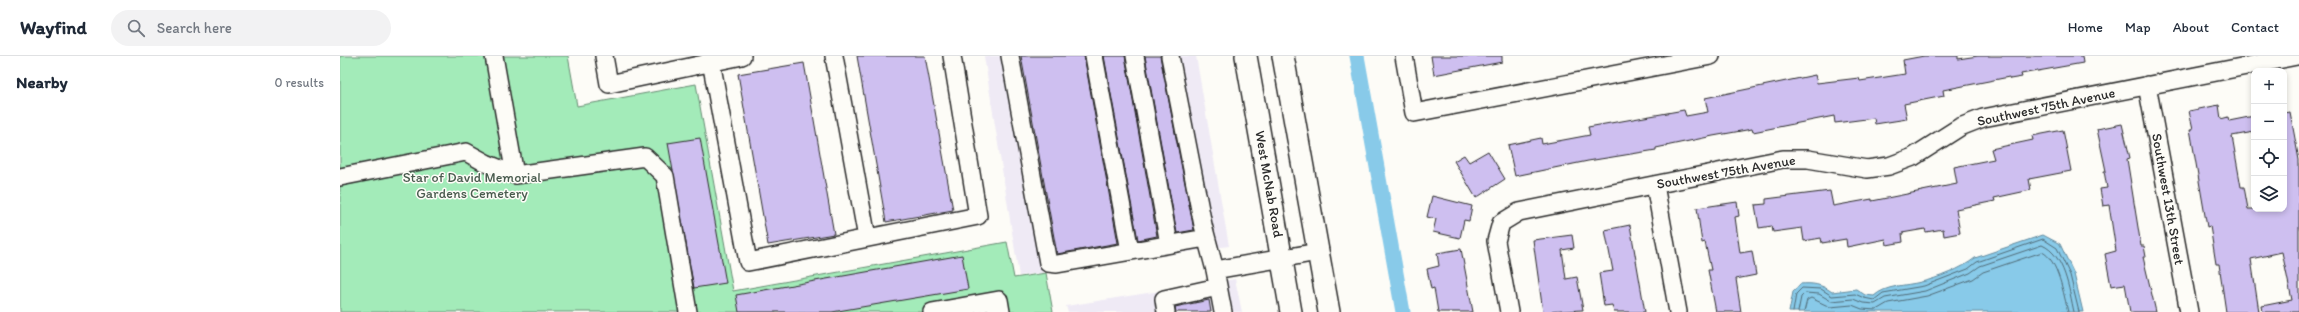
<!DOCTYPE html>
<html lang="en">
<head>
<meta charset="utf-8">
<style>
  :root { --surface:#fff; --page:#f2f2f3; --text:#1f2937; --muted:#747a83; --line:#e0e1e3 }
  body { margin:0; font-family:Itim,sans-serif; background:var(--page); color:var(--text) }
  .controls { position:absolute; right:12px; top:12px; display:grid; overflow:hidden; border-radius:8px; box-shadow:0 2px 6px #0003 }
  .controls button { width:36px; height:36px; display:grid; place-items:center; padding:0; border:0; border-bottom:1px solid var(--line); background:var(--surface); color:var(--text); font:20px sans-serif }
  .list { margin:0; padding:0; list-style:none }
  h2 { display:flex; justify-content:space-between; align-items:center; height:52px; margin:0; padding:0 16px; font-size:17px }
  h2 small { font-size:13px; font-weight:400; color:var(--muted) }
  .icon { flex:none; width:22px; height:22px; fill:none; stroke:currentColor; stroke-width:2; stroke-linecap:round; stroke-linejoin:round }
  .map { position:relative; flex:none; width:1959px; height:256px; overflow:hidden }
  header { display:flex; align-items:center; gap:24px; box-sizing:border-box; height:56px; padding:0 20px; background:var(--surface); border-bottom:1px solid var(--line) }
  header strong { font-size:19px }
  nav { display:flex; gap:22px; margin-inline-start:auto; font-size:14px }
  .search { width:280px; height:36px; background:var(--page); display:flex; align-items:center; gap:10px; box-sizing:border-box; padding:0 14px; border-radius:22px; color:var(--muted); font-size:15px }
  main { display:flex }
  aside { flex:1; background:var(--surface) }
  .map>svg:first-child { display:block }
  .built { fill:#efeaf5 }
  .green { fill:#a3ebb9; stroke:#678b72 }
  .water { fill:#88cae9; stroke:#638a9d }
  .lines { fill:none; stroke-linecap:round; stroke-linejoin:round }
  .shore { stroke:#506b77; stroke-width:1 }
  .canal { stroke:#88cae9; stroke-width:15 }
  .building { fill:#cebff0; stroke:#2b2b2b }
  .minor-casing { stroke:#2b2b2b; stroke-width:20 }
  .major-casing { stroke:#2b2b2b; stroke-width:24 }
  .minor { stroke:#fdfcf7; stroke-width:17 }
  .major { stroke:#fdfcf7; stroke-width:21 }
  .labels { text-anchor:middle; dominant-baseline:central; stroke-width:3; stroke-linejoin:round; paint-order:stroke }
  .street-label { font-size:14px; fill:#2b2b2b; stroke:#fdfcf7 }
  .park-label { font-size:14px; fill:#495b4e; stroke:#fdfcf7 }
</style>
</head>
<body>
<header>
<strong>Wayfind</strong>
<div class="search"><svg class="icon" aria-label="search" viewBox="0 0 24 24"><circle cx="10" cy="10" r="6"/><path d="M15 15l6 6"/></svg>Search here</div>
<nav><a>Home</a><a>Map</a><a>About</a><a>Contact</a></nav>
</header>
<main>
<aside>
<h2>Nearby<small>0 results</small></h2>
<ul class="list">
</ul>
</aside>
<div class="map">
<svg width="1959" height="256" viewBox="0 0 1959 256">
  <rect width="100%" height="100%" fill="#fdfcf7"/>
  <filter id="ink" filterUnits="userSpaceOnUse"><feTurbulence type="fractalNoise" baseFrequency=".025" numOctaves="2"/><feDisplacementMap in="SourceGraphic" scale="8" xChannelSelector="R" yChannelSelector="G"/><feConvolveMatrix kernelMatrix="1 2 1 2 8 2 1 2 1" color-interpolation-filters="sRGB"/></filter>
  <g filter="url(#ink)">
    <path class="built" d="M 644,0 L 856,0 L 889,190 L 679,220 Z
      M 895,223 L 902,256 L 728,256 L 726,250 Z"/>
    <path class="green" d="M 0,0 L 228,0 L 237,50 L 356,28 L 393,235 L 667,186 L 674,222 L 706,217 L 713,256 L 0,256 Z"/>
    <path class="water" d="M 1703,179 L 1720,188 L 1734,218 L 1743,256 L 1449,256 L 1453,236 L 1460,228 C 1473,227 1481,228 1492,236 L 1516,233 L 1525,239 L 1534,240 C 1546,229 1565,230 1581,226 C 1596,223 1623,212 1635,202 Z"/>
    <g class="lines">
      <path class="shore" d="M 1453,256 L 1456,238 L 1462,232 L 1481,233 L 1492,240 L 1515,238 L 1524,242 L 1534,244 L 1543,237 L 1584,230 L 1628,213 L 1637,206 L 1703,183 L 1717,192 L 1730,219 L 1739,256
        M 1458,256 L 1461,241 L 1465,237 L 1479,238 L 1491,245 L 1513,243 L 1523,247 L 1535,248 L 1545,242 L 1585,235 L 1630,217 L 1640,210 L 1702,189 C 1725,199 1729,234 1734,256
        M 1464,256 L 1467,244 L 1471,242 L 1490,251 L 1512,249 L 1522,253 L 1536,254 L 1548,247 L 1587,240 L 1633,223 L 1643,216 L 1702,196 C 1718,203 1724,240 1728,256"/>
      <path class="canal" d="M 1017,0 L 1063,256"/>
    </g>
    <path class="building" d="M 517,0 L 585,0 L 613,154 L 546,166 Z
      M 681,0 L 744,0 L 778,187 L 717,198 Z
      M 764,0 L 785,0 L 817,180 L 798,184 Z
      M 805,0 L 820,0 L 854,174 L 837,177 Z
      M 1091,0 L 1162,0 L 1162,6 L 1094,19 Z
      M 1584,0 L 1618,0 L 1618,3 L 1638,0 L 1742,0 L 1743,7 L 1681,18 L 1682,21 L 1670,23 L 1669,21 L 1603,34 L 1604,40 L 1564,48 L 1567,63 L 1535,68 L 1534,62 L 1495,67 L 1494,60 L 1413,76 L 1412,73 L 1373,80 L 1316,92 L 1316,94 L 1248,105 L 1175,120 L 1168,89 L 1201,82 L 1202,88 L 1250,79 L 1248,71 L 1344,54 L 1346,60 L 1368,56 L 1365,42 L 1475,19 L 1477,27 L 1519,22 L 1520,25 L 1565,18 L 1563,4 Z
      M 464,7 L 494,178 L 428,189 L 398,18 Z
      M 1879,49 L 1881,63 L 1888,61 L 1889,65 L 1914,60 L 1914,76 L 1892,80 L 1901,131 L 1904,131 L 1908,153 L 1944,153 L 1944,57 L 1950,56 L 1959,104 L 1959,256 L 1923,256 L 1922,250 L 1952,244 L 1942,196 L 1911,203 L 1919,256 L 1886,256 L 1879,208 L 1876,208 L 1870,170 L 1867,171 L 1850,73 L 1853,73 L 1849,55 Z
      M 1782,68 L 1790,102 L 1787,103 L 1801,190 L 1804,190 L 1806,201 L 1803,201 L 1816,256 L 1790,256 L 1785,228 L 1771,230 L 1765,198 L 1776,195 L 1769,149 L 1763,150 L 1760,133 L 1767,132 L 1764,115 L 1766,115 L 1757,73 Z
      M 1723,74 L 1731,115 L 1689,123 L 1691,134 L 1654,142 L 1655,145 L 1616,153 L 1620,177 L 1604,180 L 1603,173 L 1586,176 L 1585,173 L 1562,177 L 1563,186 L 1547,189 L 1546,183 L 1507,191 L 1506,183 L 1482,187 L 1481,182 L 1464,185 L 1462,172 L 1433,176 L 1432,170 L 1419,172 L 1415,149 L 1426,148 L 1426,143 L 1490,135 L 1493,150 L 1532,143 L 1532,145 L 1617,128 L 1614,111 L 1654,103 L 1651,93 L 1693,84 L 1692,80 Z
      M 360,82 L 386,227 L 354,232 L 328,87 Z
      M 1148,95 L 1165,123 L 1136,142 L 1114,105 L 1124,99 L 1129,106 Z
      M 1092,140 L 1132,150 L 1129,165 L 1124,164 L 1120,182 L 1093,176 L 1096,163 L 1087,161 Z
      M 1397,146 L 1399,160 L 1395,161 L 1400,197 L 1412,195 L 1416,219 L 1396,223 L 1401,256 L 1376,256 L 1368,214 L 1371,214 L 1365,186 L 1362,187 L 1357,152 Z
      M 1290,169 L 1305,256 L 1274,256 L 1272,249 L 1264,250 L 1259,217 L 1273,215 L 1265,174 Z
      M 1232,179 L 1234,192 L 1222,194 L 1226,223 L 1237,221 L 1243,254 L 1203,256 L 1193,184 Z
      M 1121,193 L 1133,256 L 1098,256 L 1094,232 L 1091,233 L 1087,213 L 1099,210 L 1097,197 Z
      M 622,199 L 628,233 L 492,256 L 399,256 L 396,239 Z
      M 869,244 L 871,256 L 836,256 L 835,251 Z"/>
    <g class="lines">
      <g class="minor-casing">
        <path id="minor" d="M 154,0 L 175,119
          M 264,0 L 269,28 L 402,0
          M 370,0 L 408,206 L 638,160 L 612,0
          M 494,0 L 527,182
          M 670,0 L 708,207 L 717,208 L 866,182
          M 754,0 L 790,195
          M 795,0 L 829,188
          M 830,0 L 863,169 L 875,214
          M 1064,0 L 1074,57 L 1371,0
          M 1807,29 L 1849,256
          M 0,121 L 126,96 L 146,107 L 175,119 L 305,101 L 325,120 L 348,256
          M 1315,129 L 1338,256
          M 592,256 L 659,244 L 661,256
          M 826,256 L 824,243 L 878,231
          M 883,256 L 875,214 L 978,196
          M 1169,256 L 1156,185 L 1161,167 L 1179,156 L 1443,103 L 1468,103 L 1527,113 L 1549,110 L 1573,101 L 1620,71 L 1643,62 L 1957,0"/>
      </g>
      <g class="major-casing">
        <path id="major" d="M 906,0 L 951,256
          M 943,0 L 989,256"/>
      </g>
      <use href="#minor" class="minor"/>
      <use href="#major" class="major"/>
    </g>
  </g>
  <g class="labels">
    <g class="street-label">
      <text transform="translate(1706 51) rotate(-12)">Southwest 75th Avenue</text>
      <text transform="translate(1386 116) rotate(-10)">Southwest 75th Avenue</text>
      <text transform="translate(929 128) rotate(80)">West McNab Road</text>
      <text transform="translate(1828 143) rotate(80)">Southwest 13th Street</text>
    </g>
    <g class="park-label">
      <text x="132" y="121">Star of David Memorial<tspan x="132" dy="16">Gardens Cemetery</tspan></text>
    </g>
  </g>
</svg>
<div class="controls">
<button>+</button>
<button>−</button>
<button><svg class="icon" aria-label="locate" viewBox="0 0 24 24"><circle cx="12" cy="12" r="6"/><path d="M12 2v4M12 18v4M2 12h4M18 12h4"/></svg></button>
<button><svg class="icon" aria-label="layers" viewBox="0 0 24 24"><path d="M12 4l9 5-9 5-9-5zM3 14l9 5 9-5"/></svg></button>
</div>
</div>
</main>
</body>
</html>
